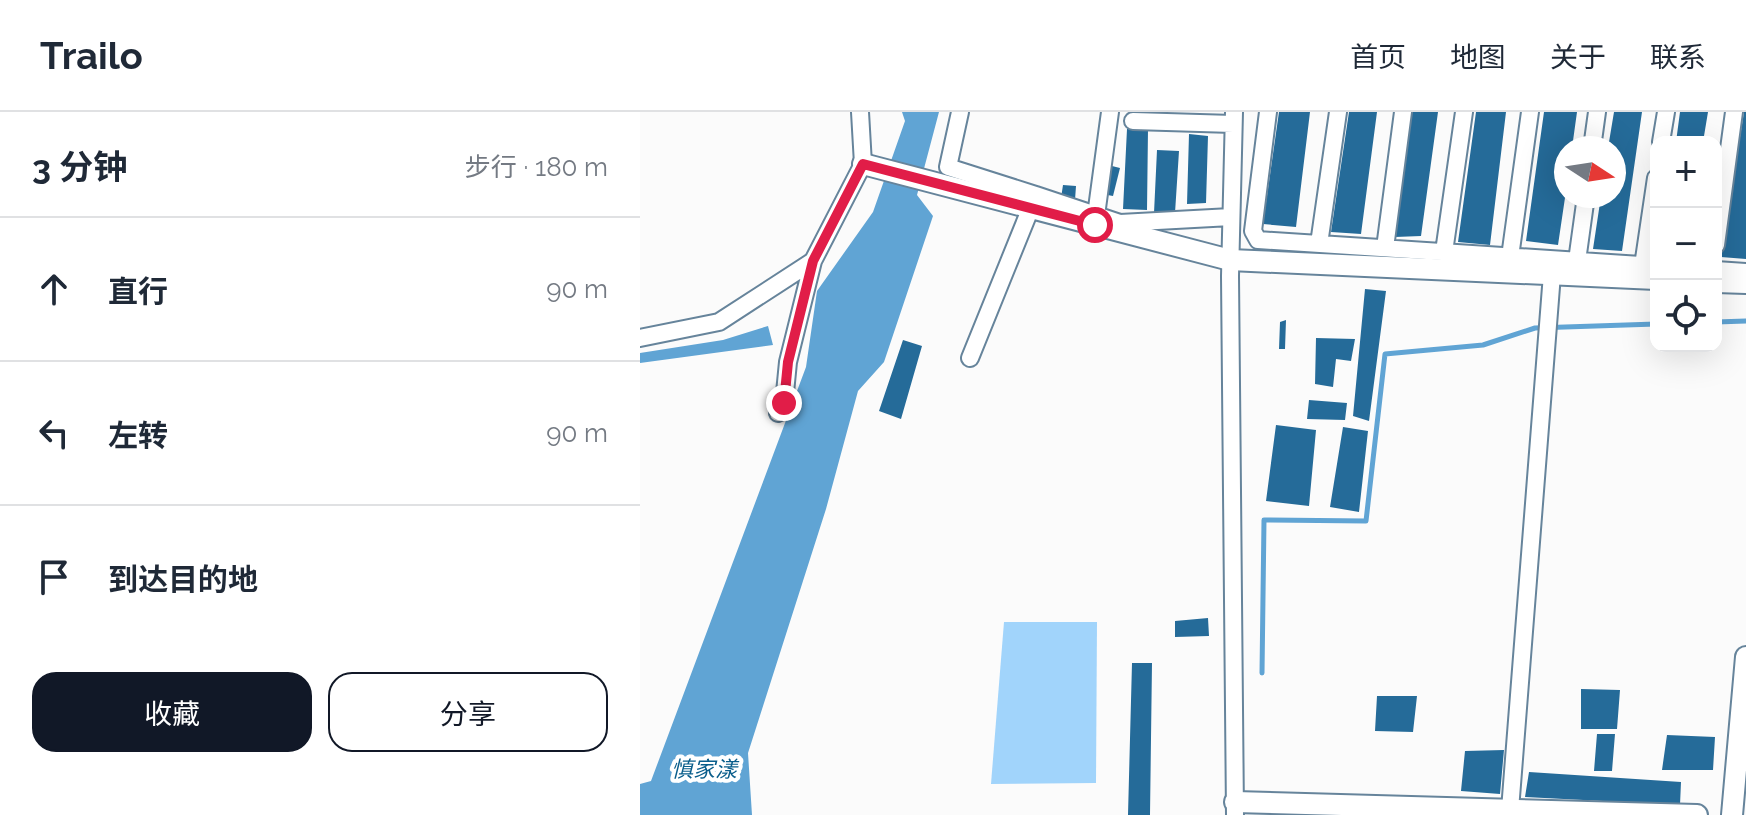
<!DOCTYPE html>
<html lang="zh">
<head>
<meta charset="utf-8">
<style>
  :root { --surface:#fff; --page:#f2f2f3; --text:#1f2937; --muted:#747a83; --line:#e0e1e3; --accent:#111827 }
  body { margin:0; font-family:Raleway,"Noto Sans SC",sans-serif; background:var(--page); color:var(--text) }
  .controls { position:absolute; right:24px; top:24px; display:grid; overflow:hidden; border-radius:16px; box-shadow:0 8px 32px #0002 }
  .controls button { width:72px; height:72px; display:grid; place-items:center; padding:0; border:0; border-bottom:2px solid var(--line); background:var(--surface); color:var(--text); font:40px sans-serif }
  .compass { position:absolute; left:914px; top:24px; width:72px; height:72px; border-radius:50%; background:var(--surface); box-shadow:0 8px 32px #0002; rotate:102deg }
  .stop { position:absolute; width:24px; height:24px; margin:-18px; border:6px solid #e11d48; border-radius:50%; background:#fff }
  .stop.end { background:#e11d48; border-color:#fff; box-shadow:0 2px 8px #0008 }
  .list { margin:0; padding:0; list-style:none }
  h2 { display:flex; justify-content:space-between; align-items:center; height:104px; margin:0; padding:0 32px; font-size:34px }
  h2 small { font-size:26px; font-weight:400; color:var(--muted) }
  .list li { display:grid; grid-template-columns:52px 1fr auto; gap:24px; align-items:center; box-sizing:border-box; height:144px; padding:0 32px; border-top:2px solid var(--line) }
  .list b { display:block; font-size:30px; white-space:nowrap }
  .list em { font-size:26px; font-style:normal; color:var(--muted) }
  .actions { display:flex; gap:16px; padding:24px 32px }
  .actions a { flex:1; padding:18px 0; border:2px solid var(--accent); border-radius:24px; text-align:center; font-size:28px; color:var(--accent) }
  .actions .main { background:var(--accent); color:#fff }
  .icon { flex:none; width:44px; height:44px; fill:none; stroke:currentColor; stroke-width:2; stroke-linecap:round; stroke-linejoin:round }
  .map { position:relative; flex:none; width:1106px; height:703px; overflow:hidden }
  header { display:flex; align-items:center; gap:48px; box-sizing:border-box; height:112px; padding:0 40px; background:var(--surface); border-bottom:2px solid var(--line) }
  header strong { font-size:38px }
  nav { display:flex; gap:44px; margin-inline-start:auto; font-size:28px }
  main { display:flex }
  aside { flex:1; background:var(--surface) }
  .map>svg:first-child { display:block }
  .green { fill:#a1d4fb }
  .water { fill:#60a4d4 }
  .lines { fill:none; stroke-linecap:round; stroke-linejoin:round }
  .stream { stroke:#60a4d4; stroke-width:5 }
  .building { fill:#256b99 }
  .minor-casing { stroke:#66849b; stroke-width:20 }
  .tertiary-casing { stroke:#66849b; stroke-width:24 }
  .minor { stroke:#fff; stroke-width:16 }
  .tertiary { stroke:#fff; stroke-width:20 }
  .route { stroke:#e11d48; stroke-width:10 }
  .labels { text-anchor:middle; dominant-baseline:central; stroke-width:8; stroke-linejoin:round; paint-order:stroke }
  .water-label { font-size:22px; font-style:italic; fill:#095d8b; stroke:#fff }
</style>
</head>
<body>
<header>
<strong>Trailo</strong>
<nav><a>首页</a><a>地图</a><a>关于</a><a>联系</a></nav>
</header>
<main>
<aside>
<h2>3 分钟<small>步行 · 180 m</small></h2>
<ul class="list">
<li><svg class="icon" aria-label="ahead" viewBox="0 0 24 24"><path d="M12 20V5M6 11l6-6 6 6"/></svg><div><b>直行</b></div><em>90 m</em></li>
<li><svg class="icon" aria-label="left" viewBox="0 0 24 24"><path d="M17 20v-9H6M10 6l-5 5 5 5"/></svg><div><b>左转</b></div><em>90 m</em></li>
<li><svg class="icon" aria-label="arrive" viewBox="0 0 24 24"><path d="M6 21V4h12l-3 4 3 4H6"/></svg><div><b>到达目的地</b></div></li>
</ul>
<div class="actions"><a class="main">收藏</a><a>分享</a></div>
</aside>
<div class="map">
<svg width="1106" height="703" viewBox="0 0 1106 703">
  <rect width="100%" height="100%" fill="#fbfbfb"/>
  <path class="green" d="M 364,510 L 457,510 L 456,671 L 351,672 Z"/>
  <path class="water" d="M 262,0 L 299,0 L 277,83 L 293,104 L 244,250 L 218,279 L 186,397 L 108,641 L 112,703 L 0,703 L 0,672 L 11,669 L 166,255 L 177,179 L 233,100 L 265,9 Z
    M 128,214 L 133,233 L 0,251 L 0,241 L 83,228 Z"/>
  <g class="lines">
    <path class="stream" d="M 1076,210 L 1106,209
      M 622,561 L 624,408 L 726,409 L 745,242 L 843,233 L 895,216 L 1016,212"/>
  </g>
  <path class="building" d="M 639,0 L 670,0 L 656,115 L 623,112 Z
    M 709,0 L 737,0 L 721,122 L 691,120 Z
    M 772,0 L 798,0 L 781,124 L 755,125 Z
    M 836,0 L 866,0 L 850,133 L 818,130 Z
    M 904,0 L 937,0 L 932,36 L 926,36 L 926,79 L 918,133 L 886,129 Z
    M 974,0 L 1002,0 L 982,139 L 953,137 L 961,84 L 974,84 L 974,36 L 968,36 Z
    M 1040,0 L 1068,0 L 1063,30 L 1036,30 Z
    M 1104,0 L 1106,0 L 1106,147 L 1081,145 Z
    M 487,17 L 508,17 L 507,98 L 483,97 Z
    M 549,22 L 568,24 L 566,91 L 547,92 Z
    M 517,38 L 539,39 L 535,101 L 514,101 Z
    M 468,53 L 480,56 L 473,84 L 462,82 Z
    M 423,73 L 436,74 L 435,88 L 421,86 Z
    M 725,177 L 746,179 L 729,309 L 713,304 Z
    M 646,208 L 645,237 L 639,237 L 640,210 Z
    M 676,226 L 715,227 L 711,249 L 696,247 L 693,275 L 675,272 Z
    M 263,228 L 282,234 L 261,307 L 239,299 Z
    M 669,288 L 707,291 L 705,308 L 667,307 Z
    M 636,313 L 676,318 L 669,394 L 626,389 Z
    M 703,315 L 728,319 L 719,400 L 690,395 Z
    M 568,506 L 569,524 L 535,525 L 535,509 Z
    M 492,551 L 512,551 L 510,703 L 488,703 Z
    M 941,577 L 980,578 L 977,617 L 941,617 Z
    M 737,584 L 777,584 L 773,620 L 735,619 Z
    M 957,622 L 975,622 L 972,659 L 954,659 Z
    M 1027,623 L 1075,625 L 1073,658 L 1022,658 Z
    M 864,638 L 860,682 L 821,679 L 825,639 Z
    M 889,660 L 1041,670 L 1040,693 L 885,685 Z"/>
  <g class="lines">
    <g class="minor-casing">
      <path id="minor" d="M 320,0 L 308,55 L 396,83 L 330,246
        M 594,0 L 590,164 L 595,703
        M 628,0 L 613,119 L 618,128 L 1016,154
        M 493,9 L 593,12
        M 1021,30 L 1026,0
        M 952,36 L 957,0
        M 396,83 L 480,111 L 591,105
        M 455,111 L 470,0
        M 679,132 L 698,0
        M 1076,133 L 1094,0
        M 745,136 L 763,0
        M 804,140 L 824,0
        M 870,145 L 890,0
        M 937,149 L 946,84
        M 1003,154 L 1016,66
        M 1076,158 L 1106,160
        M 0,226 L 79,210 L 173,149
        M 138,301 L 144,291 L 148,250 L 173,149 L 223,52 L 220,0
        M 870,698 L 912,162"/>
    </g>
    <g class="tertiary-casing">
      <path id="tertiary" d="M 223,52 L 590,148 L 1016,167
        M 1076,170 L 1106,171
        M 595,690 L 1057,703
        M 1092,703 L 1106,545"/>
    </g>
    <use href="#minor" class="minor"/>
    <use href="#tertiary" class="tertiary"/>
  </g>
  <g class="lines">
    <path class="route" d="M 144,291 L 148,250 L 173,149 L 223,52 L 455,113"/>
  </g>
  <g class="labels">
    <g class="water-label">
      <text x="64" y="657">慎家漾</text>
    </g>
  </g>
</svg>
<div class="controls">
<button>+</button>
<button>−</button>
<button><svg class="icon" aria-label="locate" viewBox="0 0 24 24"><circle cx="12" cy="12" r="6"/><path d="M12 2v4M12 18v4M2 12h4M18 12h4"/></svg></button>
</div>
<svg class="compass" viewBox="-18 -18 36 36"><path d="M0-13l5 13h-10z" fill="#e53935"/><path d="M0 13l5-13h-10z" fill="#747a83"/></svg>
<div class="stop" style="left:455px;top:113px"></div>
<div class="stop end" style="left:144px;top:291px"></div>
</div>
</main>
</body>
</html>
